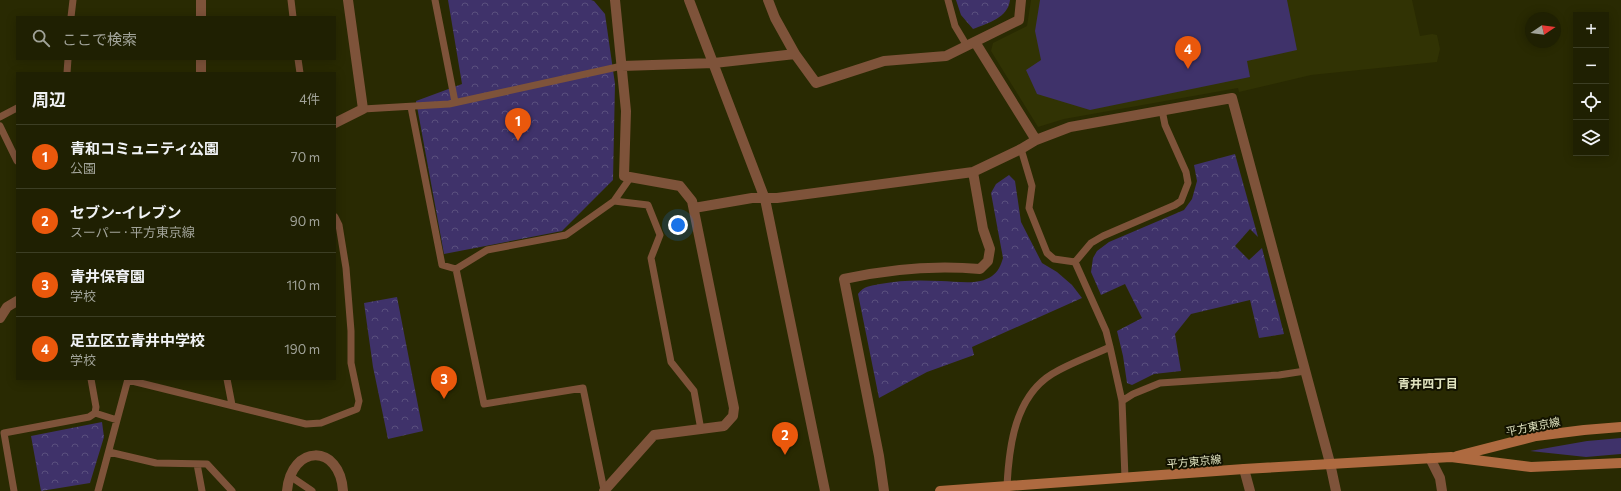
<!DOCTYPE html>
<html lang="ja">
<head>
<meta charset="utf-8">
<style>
  :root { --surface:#1f2002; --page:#2c2d11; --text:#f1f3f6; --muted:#a1a399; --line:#3c3e24; --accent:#ea580c }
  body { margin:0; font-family:Commissioner,"Noto Sans JP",sans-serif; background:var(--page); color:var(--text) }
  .controls { position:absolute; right:12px; top:12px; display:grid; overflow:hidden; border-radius:0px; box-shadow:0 2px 10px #0003 }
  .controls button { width:36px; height:36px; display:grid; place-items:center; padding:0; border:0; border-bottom:1px solid var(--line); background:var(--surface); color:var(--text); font:20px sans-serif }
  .compass { position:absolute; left:1525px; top:12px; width:36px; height:36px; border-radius:50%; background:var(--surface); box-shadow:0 2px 10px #0003; rotate:77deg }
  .you { position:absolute; left:678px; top:225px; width:14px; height:14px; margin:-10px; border:3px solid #fff; border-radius:50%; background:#1a73e8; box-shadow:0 0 0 6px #1a73e833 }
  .badge { display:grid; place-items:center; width:26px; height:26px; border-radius:50%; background:var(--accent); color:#fff; font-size:13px; font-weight:700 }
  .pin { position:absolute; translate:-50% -33px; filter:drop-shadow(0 1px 2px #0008) }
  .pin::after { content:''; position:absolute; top:21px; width:14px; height:12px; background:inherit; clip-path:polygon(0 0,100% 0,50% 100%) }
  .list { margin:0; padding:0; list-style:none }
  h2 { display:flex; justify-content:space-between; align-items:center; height:52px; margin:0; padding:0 16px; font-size:17px }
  h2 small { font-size:13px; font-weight:400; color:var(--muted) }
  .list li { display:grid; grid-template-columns:26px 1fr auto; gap:12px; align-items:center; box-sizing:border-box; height:64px; padding:0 16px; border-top:1px solid var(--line) }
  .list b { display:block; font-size:15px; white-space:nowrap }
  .list p { margin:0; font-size:13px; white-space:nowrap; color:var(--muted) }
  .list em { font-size:13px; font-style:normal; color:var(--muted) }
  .icon { flex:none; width:22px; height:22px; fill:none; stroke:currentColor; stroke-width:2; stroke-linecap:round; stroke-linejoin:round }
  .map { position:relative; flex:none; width:1621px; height:491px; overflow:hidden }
  .search { position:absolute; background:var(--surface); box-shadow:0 2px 10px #0003; left:16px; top:16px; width:320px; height:44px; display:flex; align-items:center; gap:10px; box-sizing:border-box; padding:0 14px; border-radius:0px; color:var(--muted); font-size:15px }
  .panel { position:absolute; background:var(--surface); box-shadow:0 2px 10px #0003; left:16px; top:72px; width:320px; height:308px; border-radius:0px }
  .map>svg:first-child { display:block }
  .built { fill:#313304 }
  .grass { fill:#3f326a }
  .forest { fill:url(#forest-crowns) }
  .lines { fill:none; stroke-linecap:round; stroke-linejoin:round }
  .lane { stroke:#7e533a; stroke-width:7 }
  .street { stroke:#7e533a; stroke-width:10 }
  .secondary { stroke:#ae6a40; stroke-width:10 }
  .labels { text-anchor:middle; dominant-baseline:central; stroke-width:4; stroke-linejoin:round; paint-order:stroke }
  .street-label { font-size:11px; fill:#e0e3bf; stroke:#121200 }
  .neighbourhood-label { font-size:12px; font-weight:bold; fill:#e0e3bf; stroke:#121200 }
</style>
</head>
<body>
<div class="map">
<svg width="1621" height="491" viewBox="0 0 1621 491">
  <defs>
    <pattern id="forest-crowns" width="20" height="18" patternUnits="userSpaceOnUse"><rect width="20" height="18" fill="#3f326a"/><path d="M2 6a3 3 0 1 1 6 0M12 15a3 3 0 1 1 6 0" fill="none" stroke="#5a507e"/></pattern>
  </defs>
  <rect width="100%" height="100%" fill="#292a02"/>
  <path class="built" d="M 1031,0 L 1412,0 L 1420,36 L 1432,34 L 1437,35 L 1440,49 L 1437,62 L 1311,75 L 1239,92 L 1238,88 L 1064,119 L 1038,127 L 991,51 L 993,43 L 1027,26 Z"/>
  <path class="grass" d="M 1040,0 L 1287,0 L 1297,50 L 1247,61 L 1250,77 L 1090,110 L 1037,94 L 1026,70 L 1041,60 L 1035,31 Z
    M 1621,438 L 1621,454 L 1586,457 L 1530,451 L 1587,441 Z"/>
  <path class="forest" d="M 448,0 L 591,0 L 594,1 L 605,14 L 615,84 L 613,180 L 562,231 L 444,254 L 416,101 L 462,84 Z
    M 956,0 L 1010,0 C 1008,18 988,23 973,29 L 961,15 Z
    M 1235,154 L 1258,237 L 1250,229 L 1235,246 L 1249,260 L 1262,248 L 1284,334 L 1259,338 L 1250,300 L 1191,314 L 1175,334 L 1181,371 L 1154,374 L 1132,385 L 1127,383 L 1123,356 L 1117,331 L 1142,318 L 1125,284 L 1101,295 L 1091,272 L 1093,258 L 1097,251 L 1109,242 L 1184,210 L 1192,199 L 1197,181 L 1194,165 Z
    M 1009,175 L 1015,181 L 1021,222 L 1042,263 L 1057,272 L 1072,285 L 1082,298 L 972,347 L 974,355 L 927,372 L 879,398 L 858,294 C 864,286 870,286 880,284 C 900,280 920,280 941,281 C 957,281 978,286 992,276 C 998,272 1001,265 1003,258 L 991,193 L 996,184 Z
    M 397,297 L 423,431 L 388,439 L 373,367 L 364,303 Z
    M 102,422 L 104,437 L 90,483 L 41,491 L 31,436 Z"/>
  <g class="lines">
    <path class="lane" d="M 291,0 L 293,17
      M 435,0 L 455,102
      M 948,0 L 955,26 L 967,46
      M 71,17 L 73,0
      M 298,59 L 300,73
      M 67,73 L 68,59
      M 411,107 L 442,265 L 456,269 L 484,404 L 583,388 L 604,490
      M 363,109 L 449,104 L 622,66
      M 0,117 L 17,108
      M 0,126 L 17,161
      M 1021,149 L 1032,186 L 1029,208 L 1047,253 L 1054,259 L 1075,262 L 1106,331 L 1110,347 L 1122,401 L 1125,478
      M 614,201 L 630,178
      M 1075,262 L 1091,243 L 1103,236 L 1175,205 L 1181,201 L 1188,183 L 1186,172 L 1165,125 L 1162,110
      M 456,269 L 487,250 L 566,235 L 614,201 L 648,205 L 660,235 L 651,258 L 671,362 L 694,391 L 701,430
      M 227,379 L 232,405
      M 128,380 L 306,424 L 321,423 L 357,409 L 359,401 L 351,363 L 351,331 L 346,268 L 339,225 L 335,217
      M 1122,401 L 1133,394 L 1160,383 L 1279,375 L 1305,371
      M 95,413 L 117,420
      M 109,452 L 156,463 L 207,464 L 232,491
      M 197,464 L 202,491
      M 290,476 L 312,491
      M 1007,486 C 1009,446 1015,397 1052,374 C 1070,363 1091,356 1110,347
      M 14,491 L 4,433 L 89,417 L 95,413 L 96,407 L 91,379
      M 98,491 L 128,379"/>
    <path class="street" d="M 689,0 L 765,199 L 825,491
      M 768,0 L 775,18 L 795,54 L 816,83 L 884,61 L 946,56 L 1019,20 L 1021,0
      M 201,17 L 201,0
      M 975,42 L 1036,140
      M 622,66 L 714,63 L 795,54
      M 201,73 L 201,59
      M 335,123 L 363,109 L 348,0
      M 694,208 L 752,198 L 777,198 L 973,172 L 1021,149 L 1036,140 L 1070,127 L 1232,98 L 1330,463 L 1336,491
      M 0,318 L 7,307 L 17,301
      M 1430,458 L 1440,478 L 1442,491
      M 1244,469 L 1250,491
      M 287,491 C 291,444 340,443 343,491
      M 604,491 L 654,435 L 724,426 L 733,416 L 734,408 L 692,201 L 680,186 L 624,176 L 626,111 L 615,0
      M 884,491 L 879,456 L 844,279 C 889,269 934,265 980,269 L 988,261 L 990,249 L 983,229 L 973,172"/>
    <path class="secondary" d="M 1457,456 L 1536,436 L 1584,430 L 1621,427
      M 940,491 L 1244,469 L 1451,457 L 1531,467 L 1621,463"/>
  </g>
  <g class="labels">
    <g class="street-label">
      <text transform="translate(1533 426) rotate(-11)">平方東京線</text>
      <text transform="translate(1194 461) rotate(-5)">平方東京線</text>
    </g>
    <g class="neighbourhood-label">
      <text x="1428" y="383">青井四丁目</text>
    </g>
  </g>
</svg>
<div class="controls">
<button>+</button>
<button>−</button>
<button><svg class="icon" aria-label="locate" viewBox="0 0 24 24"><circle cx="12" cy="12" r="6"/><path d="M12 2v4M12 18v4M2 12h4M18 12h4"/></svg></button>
<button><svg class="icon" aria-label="layers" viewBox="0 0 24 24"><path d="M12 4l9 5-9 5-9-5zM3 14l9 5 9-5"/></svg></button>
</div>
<svg class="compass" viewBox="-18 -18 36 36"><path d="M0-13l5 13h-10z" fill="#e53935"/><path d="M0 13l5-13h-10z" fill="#a1a399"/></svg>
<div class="you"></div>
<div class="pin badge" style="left:518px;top:141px">1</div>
<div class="pin badge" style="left:785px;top:455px">2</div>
<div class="pin badge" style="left:444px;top:399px">3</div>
<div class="pin badge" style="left:1188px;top:69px">4</div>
<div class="search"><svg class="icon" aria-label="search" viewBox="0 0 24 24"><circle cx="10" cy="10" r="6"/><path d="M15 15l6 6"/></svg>ここで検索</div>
<section class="panel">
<h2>周辺<small>4件</small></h2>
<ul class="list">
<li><span class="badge">1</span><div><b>青和コミュニティ公園</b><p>公園</p></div><em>70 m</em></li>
<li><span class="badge">2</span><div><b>セブン-イレブン</b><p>スーパー · 平方東京線</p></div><em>90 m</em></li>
<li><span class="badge">3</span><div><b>青井保育園</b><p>学校</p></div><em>110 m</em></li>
<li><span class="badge">4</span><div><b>足立区立青井中学校</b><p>学校</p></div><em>190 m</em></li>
</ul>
</section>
</div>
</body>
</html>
